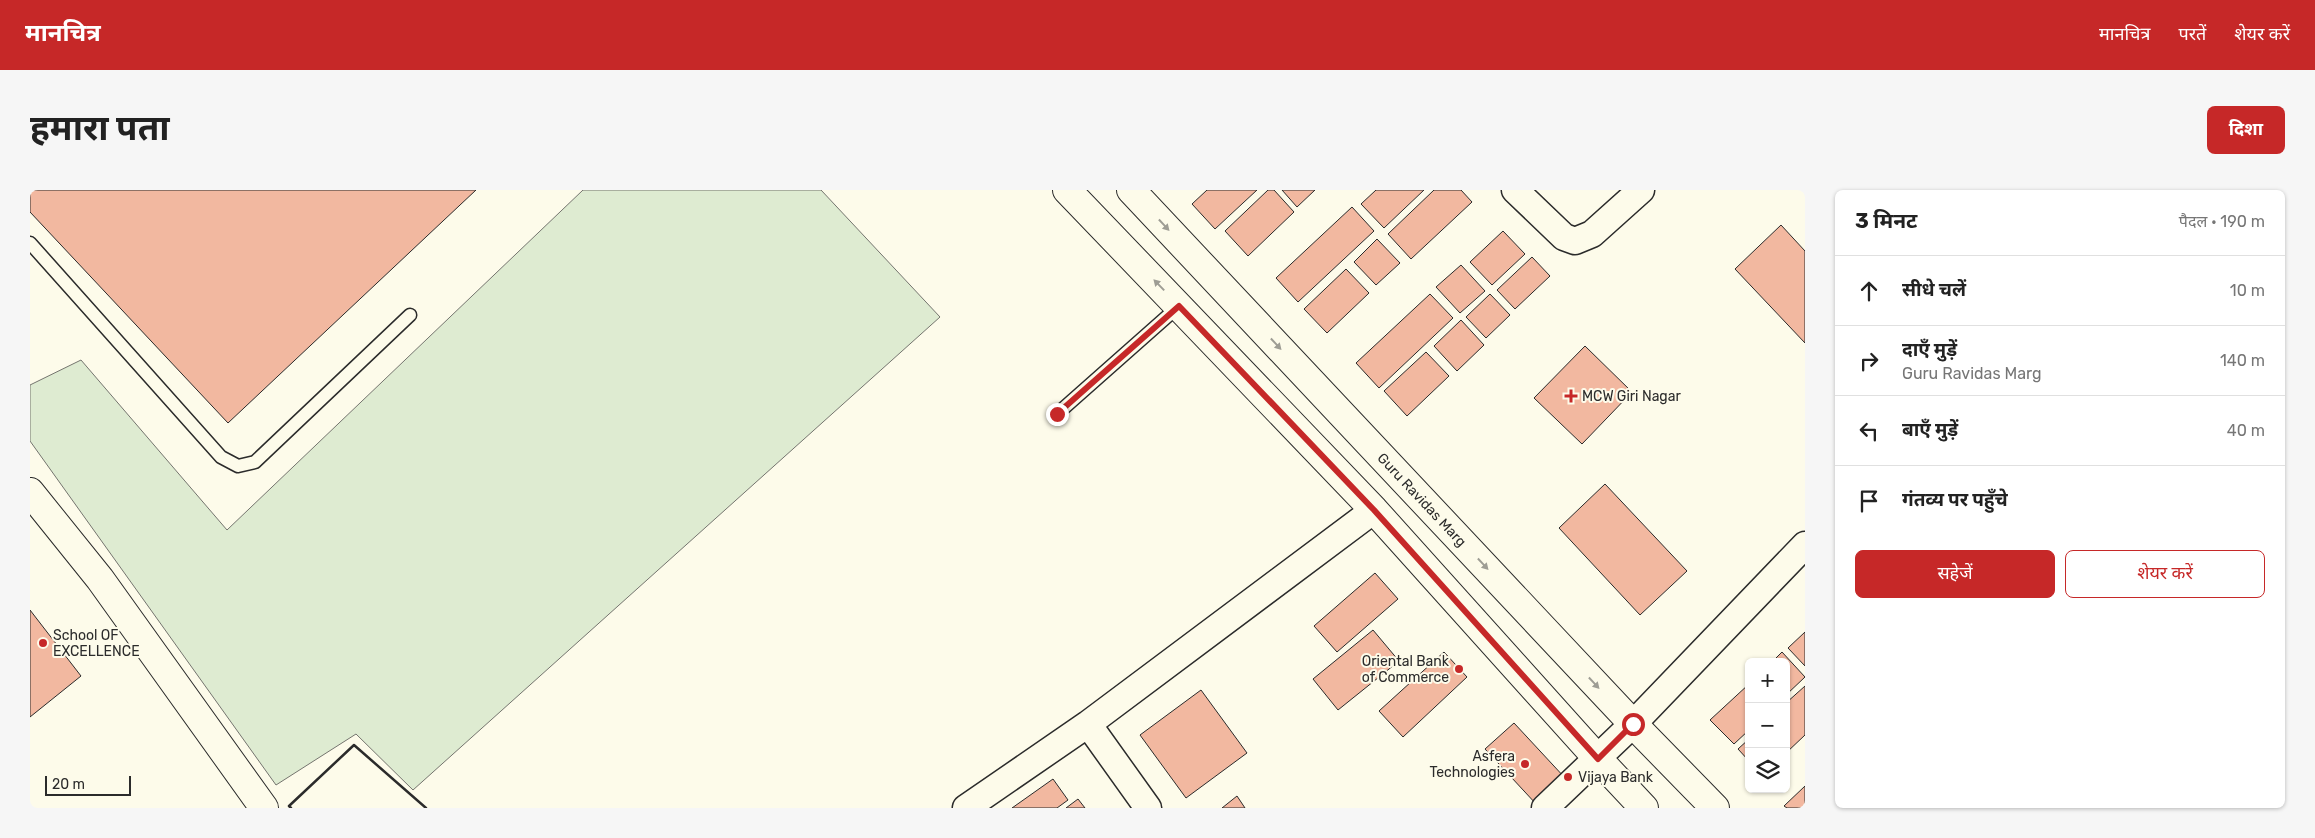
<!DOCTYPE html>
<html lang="hi">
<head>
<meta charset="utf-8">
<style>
  :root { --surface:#fff; --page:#f6f6f6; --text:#222; --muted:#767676; --line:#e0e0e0; --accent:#c62828 }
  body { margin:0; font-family:Rubik,"Noto Sans Devanagari",sans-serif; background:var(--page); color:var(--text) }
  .controls { position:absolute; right:15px; bottom:15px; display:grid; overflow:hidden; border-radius:8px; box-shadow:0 1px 4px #0004 }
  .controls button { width:45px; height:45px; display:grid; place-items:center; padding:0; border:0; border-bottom:1px solid var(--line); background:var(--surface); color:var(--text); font:25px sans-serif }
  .scale { position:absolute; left:15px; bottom:12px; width:86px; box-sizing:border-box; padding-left:5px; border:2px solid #2b2b2b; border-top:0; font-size:14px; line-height:18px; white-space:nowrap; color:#2b2b2b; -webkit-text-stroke:4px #fdfbea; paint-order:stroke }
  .stop { position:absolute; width:15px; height:15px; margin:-11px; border:4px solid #c62828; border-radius:50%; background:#fff }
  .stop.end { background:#c62828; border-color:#fff; box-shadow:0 1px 5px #0008 }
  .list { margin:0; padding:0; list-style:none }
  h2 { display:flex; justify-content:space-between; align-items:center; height:65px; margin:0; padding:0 20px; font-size:21px }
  h2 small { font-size:16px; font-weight:400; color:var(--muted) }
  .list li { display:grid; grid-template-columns:32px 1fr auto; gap:15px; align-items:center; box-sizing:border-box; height:70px; padding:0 20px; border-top:1px solid var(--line) }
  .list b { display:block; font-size:19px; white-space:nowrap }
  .list p { margin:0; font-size:16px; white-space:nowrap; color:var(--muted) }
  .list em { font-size:16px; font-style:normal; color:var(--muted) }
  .actions { display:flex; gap:10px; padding:15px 20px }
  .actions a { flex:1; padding:11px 0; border:1px solid var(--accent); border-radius:8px; text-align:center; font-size:18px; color:var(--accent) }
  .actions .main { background:var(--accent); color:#fff }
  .icon { flex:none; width:28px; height:28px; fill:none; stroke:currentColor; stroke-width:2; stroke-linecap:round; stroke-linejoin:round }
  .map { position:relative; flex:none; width:1775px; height:618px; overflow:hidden; border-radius:8px }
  header { display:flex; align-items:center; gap:30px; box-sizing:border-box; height:70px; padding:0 25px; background:var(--accent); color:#fff }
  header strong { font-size:24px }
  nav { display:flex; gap:28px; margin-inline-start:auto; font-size:18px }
  .intro { display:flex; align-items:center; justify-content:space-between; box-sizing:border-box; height:120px; padding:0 30px }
  h1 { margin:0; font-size:35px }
  .button { padding:12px 22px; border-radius:8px; background:var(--accent); color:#fff; font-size:18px; font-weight:700 }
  main { display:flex; gap:30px; padding:0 30px }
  aside { flex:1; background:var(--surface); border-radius:8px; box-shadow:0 1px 4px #0004 }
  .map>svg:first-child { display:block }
  .green { fill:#deebd1; stroke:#74746e }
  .building { fill:#f2b8a0; stroke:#2b2b2b }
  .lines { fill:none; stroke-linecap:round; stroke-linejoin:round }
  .service-casing { stroke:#2b2b2b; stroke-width:15 }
  .minor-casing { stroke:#2b2b2b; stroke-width:29 }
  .tertiary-casing { stroke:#2b2b2b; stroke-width:30 }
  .secondary-casing { stroke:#2b2b2b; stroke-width:30 }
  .service { stroke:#fdfbea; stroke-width:12 }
  .minor { stroke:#fdfbea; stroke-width:26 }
  .tertiary { stroke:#fdfbea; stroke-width:28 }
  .secondary { stroke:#fdfbea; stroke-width:28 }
  .wall { stroke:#2b2b2b; stroke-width:2.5 }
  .oneway { fill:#9e9d94 }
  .route { stroke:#c62828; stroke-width:6 }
  .poi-dot { fill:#c62828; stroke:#fdfbea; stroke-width:2 }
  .labels { text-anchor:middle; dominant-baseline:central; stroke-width:4; stroke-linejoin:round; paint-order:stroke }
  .poi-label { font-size:14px; fill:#2b2b2b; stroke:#fdfbea; text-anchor:start }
  .street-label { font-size:14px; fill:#2b2b2b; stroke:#fdfbea }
</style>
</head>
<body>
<header>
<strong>मानचित्र</strong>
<nav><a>मानचित्र</a><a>परतें</a><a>शेयर करें</a></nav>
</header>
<div class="intro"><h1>हमारा पता</h1><a class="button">दिशा</a></div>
<main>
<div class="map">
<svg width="1775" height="618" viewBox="0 0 1775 618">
  <rect width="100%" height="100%" fill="#fdfbea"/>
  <path class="green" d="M 553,0 L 791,0 L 910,127 L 383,600 L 326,544 L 246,595 L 0,251 L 0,195 L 51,170 L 197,340 Z"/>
  <path class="building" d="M 0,0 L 446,0 L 198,233 L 0,22 Z
    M 1177,0 L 1227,0 L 1185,39 L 1162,14 Z
    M 1238,0 L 1244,0 L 1264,22 L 1218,66 L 1195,41 Z
    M 1252,0 L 1285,0 L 1267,17 Z
    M 1346,0 L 1394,0 L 1354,38 L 1331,14 Z
    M 1404,0 L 1431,0 L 1442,12 L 1381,69 L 1358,44 Z
    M 1322,17 L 1344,41 L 1268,112 L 1246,88 Z
    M 1751,35 L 1775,61 L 1775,153 L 1705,79 Z
    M 1473,41 L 1495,64 L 1462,95 L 1440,72 Z
    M 1347,49 L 1370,73 L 1346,95 L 1324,72 Z
    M 1502,67 L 1520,86 L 1485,119 L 1467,100 Z
    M 1431,75 L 1455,101 L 1430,123 L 1406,97 Z
    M 1316,79 L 1339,103 L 1297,143 L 1274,119 Z
    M 1400,104 L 1423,128 L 1349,198 L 1326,173 Z
    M 1460,104 L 1480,125 L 1456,148 L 1436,127 Z
    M 1431,130 L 1454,155 L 1427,181 L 1404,156 Z
    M 1555,156 L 1602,202 L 1552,254 L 1504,208 Z
    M 1396,162 L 1419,186 L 1377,226 L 1354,201 Z
    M 1575,294 L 1657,381 L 1610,425 L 1529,338 Z
    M 1345,383 L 1368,409 L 1307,462 L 1284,436 Z
    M 0,420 L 51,486 L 0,527 Z
    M 1343,440 L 1369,471 L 1308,520 L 1283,489 Z
    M 1775,442 L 1775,476 L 1758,458 Z
    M 1414,462 L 1437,487 L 1373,547 L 1349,521 Z
    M 1752,462 L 1775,487 L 1756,505 L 1756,472 L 1742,472 Z
    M 1719,494 L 1719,540 L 1704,554 L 1680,530 Z
    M 1775,496 L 1775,545 L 1756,563 L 1756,513 Z
    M 1171,500 L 1217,563 L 1156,608 L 1110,545 Z
    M 1484,533 L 1536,589 L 1507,615 L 1455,559 Z
    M 1719,549 L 1719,571 L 1708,559 Z
    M 1023,589 L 1038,610 L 1027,618 L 982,618 Z
    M 1775,596 L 1775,618 L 1757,618 L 1754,616 Z
    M 1207,606 L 1215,618 L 1192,618 Z
    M 1048,609 L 1055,618 L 1036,618 Z"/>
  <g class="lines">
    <g class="service-casing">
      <path id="service" d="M 0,53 L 191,267 L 208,276 L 225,272 L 380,125
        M 1027,224 L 1149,116"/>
    </g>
    <g class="minor-casing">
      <path id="minor" d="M 1485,0 L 1534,47 L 1545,51 L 1562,44 L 1611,0
        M 1058,534 L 1118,618
        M 936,618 L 1058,534 L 1344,320
        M 1515,618 L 1603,534 L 1775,355"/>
    </g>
    <g class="tertiary-casing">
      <path id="tertiary" d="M 0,302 L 70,389 L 234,618"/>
    </g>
    <g class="secondary-casing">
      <g id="secondary">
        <path d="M 1037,0 L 1344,320 L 1568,569 L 1614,618"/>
        <path id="s1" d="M 1101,0 L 1603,534 L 1685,618"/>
      </g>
    </g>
    <use href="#service" class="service"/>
    <use href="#minor" class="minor"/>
    <use href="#tertiary" class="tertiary"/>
    <use href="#secondary" class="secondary"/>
    <path class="wall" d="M 261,618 L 259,616 L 324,555 L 396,618"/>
  </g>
  <defs><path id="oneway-solid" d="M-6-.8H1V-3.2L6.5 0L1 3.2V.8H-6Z" transform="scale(1.25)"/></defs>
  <g class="oneway">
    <use href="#oneway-solid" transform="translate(1134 35) rotate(47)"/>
    <use href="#oneway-solid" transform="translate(1129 95) rotate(-134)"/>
    <use href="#oneway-solid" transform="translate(1246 154) rotate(47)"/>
    <use href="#oneway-solid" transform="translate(1453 374) rotate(47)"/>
    <use href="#oneway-solid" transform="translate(1564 493) rotate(47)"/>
  </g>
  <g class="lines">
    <path class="route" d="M 1027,224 L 1149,116 L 1344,320 L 1568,569 L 1603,534"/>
  </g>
  <g class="poi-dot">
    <path d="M1538.5 198.5h5v5h5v5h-5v5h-5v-5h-5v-5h5z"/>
    <circle cx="13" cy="453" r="5"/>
    <circle cx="1429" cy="479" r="5"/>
    <circle cx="1495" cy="574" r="5"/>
    <circle cx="1538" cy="587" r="5"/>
  </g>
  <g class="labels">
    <g class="poi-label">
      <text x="1552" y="206">MCW Giri Nagar</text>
      <text x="23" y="445">School OF<tspan x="23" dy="16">EXCELLENCE</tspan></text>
      <text x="1419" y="471" text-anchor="end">Oriental Bank<tspan x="1419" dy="16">of Commerce</tspan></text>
      <text x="1485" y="566" text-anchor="end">Asfera<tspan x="1485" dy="16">Technologies</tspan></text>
      <text x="1548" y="587">Vijaya Bank</text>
    </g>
    <g class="street-label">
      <text stroke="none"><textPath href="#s1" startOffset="425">Guru Ravidas Marg</textPath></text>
    </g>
  </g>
</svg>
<div class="controls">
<button>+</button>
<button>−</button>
<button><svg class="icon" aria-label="layers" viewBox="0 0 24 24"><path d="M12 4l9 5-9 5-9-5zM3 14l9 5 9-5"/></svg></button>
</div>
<div class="scale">20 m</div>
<div class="stop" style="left:1603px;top:534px"></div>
<div class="stop end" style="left:1027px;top:224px"></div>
</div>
<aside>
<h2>3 मिनट<small>पैदल · 190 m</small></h2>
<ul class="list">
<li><svg class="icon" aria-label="ahead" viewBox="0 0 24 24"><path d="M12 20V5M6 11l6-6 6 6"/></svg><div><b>सीधे चलें</b></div><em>10 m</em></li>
<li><svg class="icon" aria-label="right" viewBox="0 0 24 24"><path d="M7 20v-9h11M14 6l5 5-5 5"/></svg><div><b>दाएँ मुड़ें</b><p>Guru Ravidas Marg</p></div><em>140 m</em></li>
<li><svg class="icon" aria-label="left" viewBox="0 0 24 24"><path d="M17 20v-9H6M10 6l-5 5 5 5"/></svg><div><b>बाएँ मुड़ें</b></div><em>40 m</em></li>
<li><svg class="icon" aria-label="arrive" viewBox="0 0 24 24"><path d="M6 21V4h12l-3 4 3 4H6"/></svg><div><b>गंतव्य पर पहुँचे</b></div></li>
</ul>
<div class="actions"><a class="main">सहेजें</a><a>शेयर करें</a></div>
</aside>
</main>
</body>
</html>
